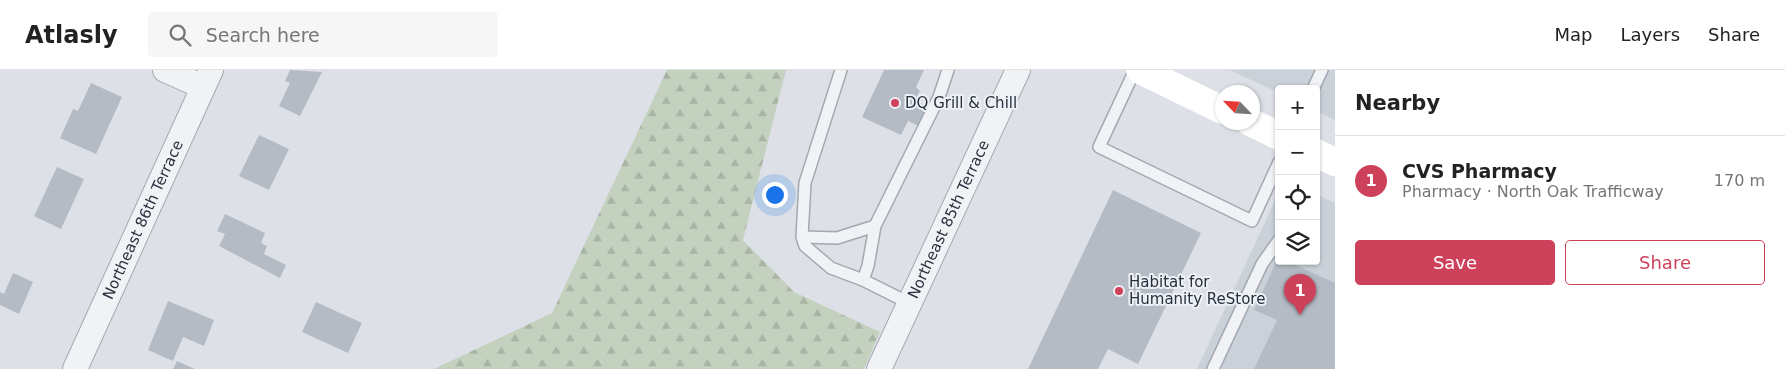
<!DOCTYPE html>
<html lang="en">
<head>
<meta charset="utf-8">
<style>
  :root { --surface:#fff; --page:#f6f6f6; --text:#222; --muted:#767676; --line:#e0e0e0; --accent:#ce415b }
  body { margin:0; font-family:"DejaVu Sans",sans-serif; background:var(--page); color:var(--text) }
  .controls { position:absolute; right:15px; top:15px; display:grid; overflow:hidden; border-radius:5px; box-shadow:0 1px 4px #0004 }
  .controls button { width:45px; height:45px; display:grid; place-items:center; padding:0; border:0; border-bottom:1px solid var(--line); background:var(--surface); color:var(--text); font:25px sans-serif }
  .compass { position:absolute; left:1215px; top:15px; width:45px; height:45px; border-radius:50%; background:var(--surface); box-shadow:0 1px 4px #0004; rotate:295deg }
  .you { position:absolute; left:774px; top:124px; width:18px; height:18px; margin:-12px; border:4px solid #fff; border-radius:50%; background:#1a73e8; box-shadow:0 0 0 8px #1a73e833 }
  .badge { display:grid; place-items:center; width:32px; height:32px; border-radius:50%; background:var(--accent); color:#fff; font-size:16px; font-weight:700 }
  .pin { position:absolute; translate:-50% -41px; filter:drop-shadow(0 1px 2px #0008) }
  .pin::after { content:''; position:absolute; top:26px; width:18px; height:15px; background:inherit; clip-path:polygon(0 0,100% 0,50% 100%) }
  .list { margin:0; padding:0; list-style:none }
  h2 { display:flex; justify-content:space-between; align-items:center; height:65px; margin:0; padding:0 20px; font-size:21px }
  h2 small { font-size:16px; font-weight:400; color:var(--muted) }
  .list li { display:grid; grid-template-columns:32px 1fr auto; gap:15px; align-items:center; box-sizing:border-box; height:90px; padding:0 20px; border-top:1px solid var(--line) }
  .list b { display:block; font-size:19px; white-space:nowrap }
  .list p { margin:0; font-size:16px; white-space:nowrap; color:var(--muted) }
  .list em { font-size:16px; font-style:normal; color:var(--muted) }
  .actions { display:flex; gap:10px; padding:15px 20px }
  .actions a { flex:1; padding:11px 0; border:1px solid var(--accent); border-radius:5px; text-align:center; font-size:18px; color:var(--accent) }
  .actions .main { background:var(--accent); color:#fff }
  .icon { flex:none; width:28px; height:28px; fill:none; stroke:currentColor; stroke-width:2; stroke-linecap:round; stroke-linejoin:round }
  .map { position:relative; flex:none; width:1335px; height:299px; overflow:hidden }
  header { display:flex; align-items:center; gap:30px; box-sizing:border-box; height:70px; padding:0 25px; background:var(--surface); border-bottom:1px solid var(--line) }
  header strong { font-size:24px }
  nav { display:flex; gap:28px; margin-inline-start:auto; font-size:18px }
  .search { width:350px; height:45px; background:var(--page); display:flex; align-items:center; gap:12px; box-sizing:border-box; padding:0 18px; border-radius:5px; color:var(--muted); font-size:19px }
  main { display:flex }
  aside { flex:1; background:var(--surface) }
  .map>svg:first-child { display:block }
  .built { fill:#cbd1d9 }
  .forest { fill:url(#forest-firs) }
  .building { fill:#b5bbc4 }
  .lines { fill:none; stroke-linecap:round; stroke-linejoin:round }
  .service-casing { stroke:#a3a8b1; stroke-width:14 }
  .minor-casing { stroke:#a3a8b1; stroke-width:26 }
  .service { stroke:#f0f2f5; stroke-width:11 }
  .minor { stroke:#f0f2f5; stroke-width:24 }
  .secondary { stroke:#fff; stroke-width:28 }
  .poi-dot { fill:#ce415b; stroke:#edf0f5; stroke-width:2 }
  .labels { text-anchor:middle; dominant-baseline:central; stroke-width:4; stroke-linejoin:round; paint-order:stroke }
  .poi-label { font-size:15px; fill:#27303e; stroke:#edf0f5; text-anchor:start }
  .street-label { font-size:15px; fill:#27303e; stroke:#edf0f5 }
</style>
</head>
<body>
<header>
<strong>Atlasly</strong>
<div class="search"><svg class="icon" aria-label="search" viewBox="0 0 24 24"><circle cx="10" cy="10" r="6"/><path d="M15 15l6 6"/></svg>Search here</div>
<nav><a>Map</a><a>Layers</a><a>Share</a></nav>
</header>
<main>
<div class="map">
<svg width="1335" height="299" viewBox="0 0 1335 299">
  <defs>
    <pattern id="forest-firs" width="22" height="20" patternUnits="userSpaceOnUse" patternTransform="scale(1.25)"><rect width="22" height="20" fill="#c4d1be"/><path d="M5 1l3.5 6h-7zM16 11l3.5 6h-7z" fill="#a8b4a4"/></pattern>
  </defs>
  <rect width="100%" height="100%" fill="#dde1e7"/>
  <path class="built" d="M 1230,0 L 1335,0 L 1335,50 L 1316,41 L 1316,19 L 1279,19 L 1279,23 Z
    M 1279,122 L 1279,191 L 1316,191 L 1316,124 L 1335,133 L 1335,299 L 1197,299 Z"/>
  <path class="forest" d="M 667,0 L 786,0 L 743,170 L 794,222 L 880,262 L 864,299 L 434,299 L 552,243 Z"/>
  <path class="building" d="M 290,0 L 322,2 L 300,46 L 279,36 L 290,13 L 285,11 Z
    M 884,0 L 924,0 L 916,17 L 920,21 L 915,30 L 927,36 L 919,56 L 908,51 L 901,65 L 862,47 Z
    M 91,13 L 122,27 L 96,84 L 60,68 L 73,39 L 78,41 Z
    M 259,65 L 289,79 L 269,120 L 239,106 Z
    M 57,97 L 84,109 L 61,159 L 34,146 Z
    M 1113,120 L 1201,163 L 1138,294 L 1108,279 L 1098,299 L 1028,299 Z
    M 225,144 L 265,163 L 261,173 L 267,176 L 264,184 L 286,195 L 280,208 L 219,176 L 225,164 L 217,161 Z
    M 1279,186 L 1279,191 L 1287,191 L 1335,213 L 1335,299 L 1254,299 L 1277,250 L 1254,240 Z
    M 13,203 L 33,212 L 19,244 L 0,235 L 0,222 L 4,224 Z
    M 168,231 L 214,250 L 204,276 L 183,267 L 173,291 L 148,280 Z
    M 316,232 L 362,253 L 348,283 L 302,262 Z
    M 177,291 L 195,299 L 173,299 Z"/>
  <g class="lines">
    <g class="service-casing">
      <path id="service" d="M 841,0 L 805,113 L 802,167 L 805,176 L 831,198 L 863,210 L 911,234
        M 1135,0 L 1099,77 L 1252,151 L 1279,92
        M 1313,19 L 1322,0
        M 802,167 L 837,168 L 875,156
        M 863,210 L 868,196 L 875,156 L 939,27 L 948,0
        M 1213,299 L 1262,194 L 1279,170"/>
    </g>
    <g class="minor-casing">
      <g id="minor">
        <path d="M 165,0 L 203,17"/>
        <path id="s1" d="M 75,299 L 211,0"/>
        <path id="s2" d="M 879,299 L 1018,0"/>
      </g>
    </g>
    <use href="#service" class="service"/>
    <use href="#minor" class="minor"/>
    <path class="secondary" d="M 1140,0 L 1222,40
      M 1250,52 L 1279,66
      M 1316,83 L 1335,92"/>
  </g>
  <g class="poi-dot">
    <circle cx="895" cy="33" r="5"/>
    <circle cx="1119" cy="221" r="5"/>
  </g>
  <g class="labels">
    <g class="poi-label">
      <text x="905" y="33">DQ Grill &amp; Chill</text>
      <text x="1129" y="212">Habitat for<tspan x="1129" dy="17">Humanity ReStore</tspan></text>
    </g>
    <g class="street-label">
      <text stroke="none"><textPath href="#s1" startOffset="164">Northeast 86th Terrace</textPath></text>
      <text stroke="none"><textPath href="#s2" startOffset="165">Northeast 85th Terrace</textPath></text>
    </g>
  </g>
</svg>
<div class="controls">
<button>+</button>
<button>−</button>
<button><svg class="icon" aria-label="locate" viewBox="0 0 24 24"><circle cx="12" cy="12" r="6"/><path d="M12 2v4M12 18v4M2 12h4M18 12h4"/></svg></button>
<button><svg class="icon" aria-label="layers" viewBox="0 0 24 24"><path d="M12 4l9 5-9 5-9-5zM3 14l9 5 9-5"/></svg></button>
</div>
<svg class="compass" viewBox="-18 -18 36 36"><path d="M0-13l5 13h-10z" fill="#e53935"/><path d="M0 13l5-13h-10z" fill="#767676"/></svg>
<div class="you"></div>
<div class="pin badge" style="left:1300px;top:245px">1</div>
</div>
<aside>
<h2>Nearby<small></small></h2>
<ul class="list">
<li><span class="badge">1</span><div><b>CVS Pharmacy</b><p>Pharmacy · North Oak Trafficway</p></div><em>170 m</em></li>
</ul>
<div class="actions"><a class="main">Save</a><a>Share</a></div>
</aside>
</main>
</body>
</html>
